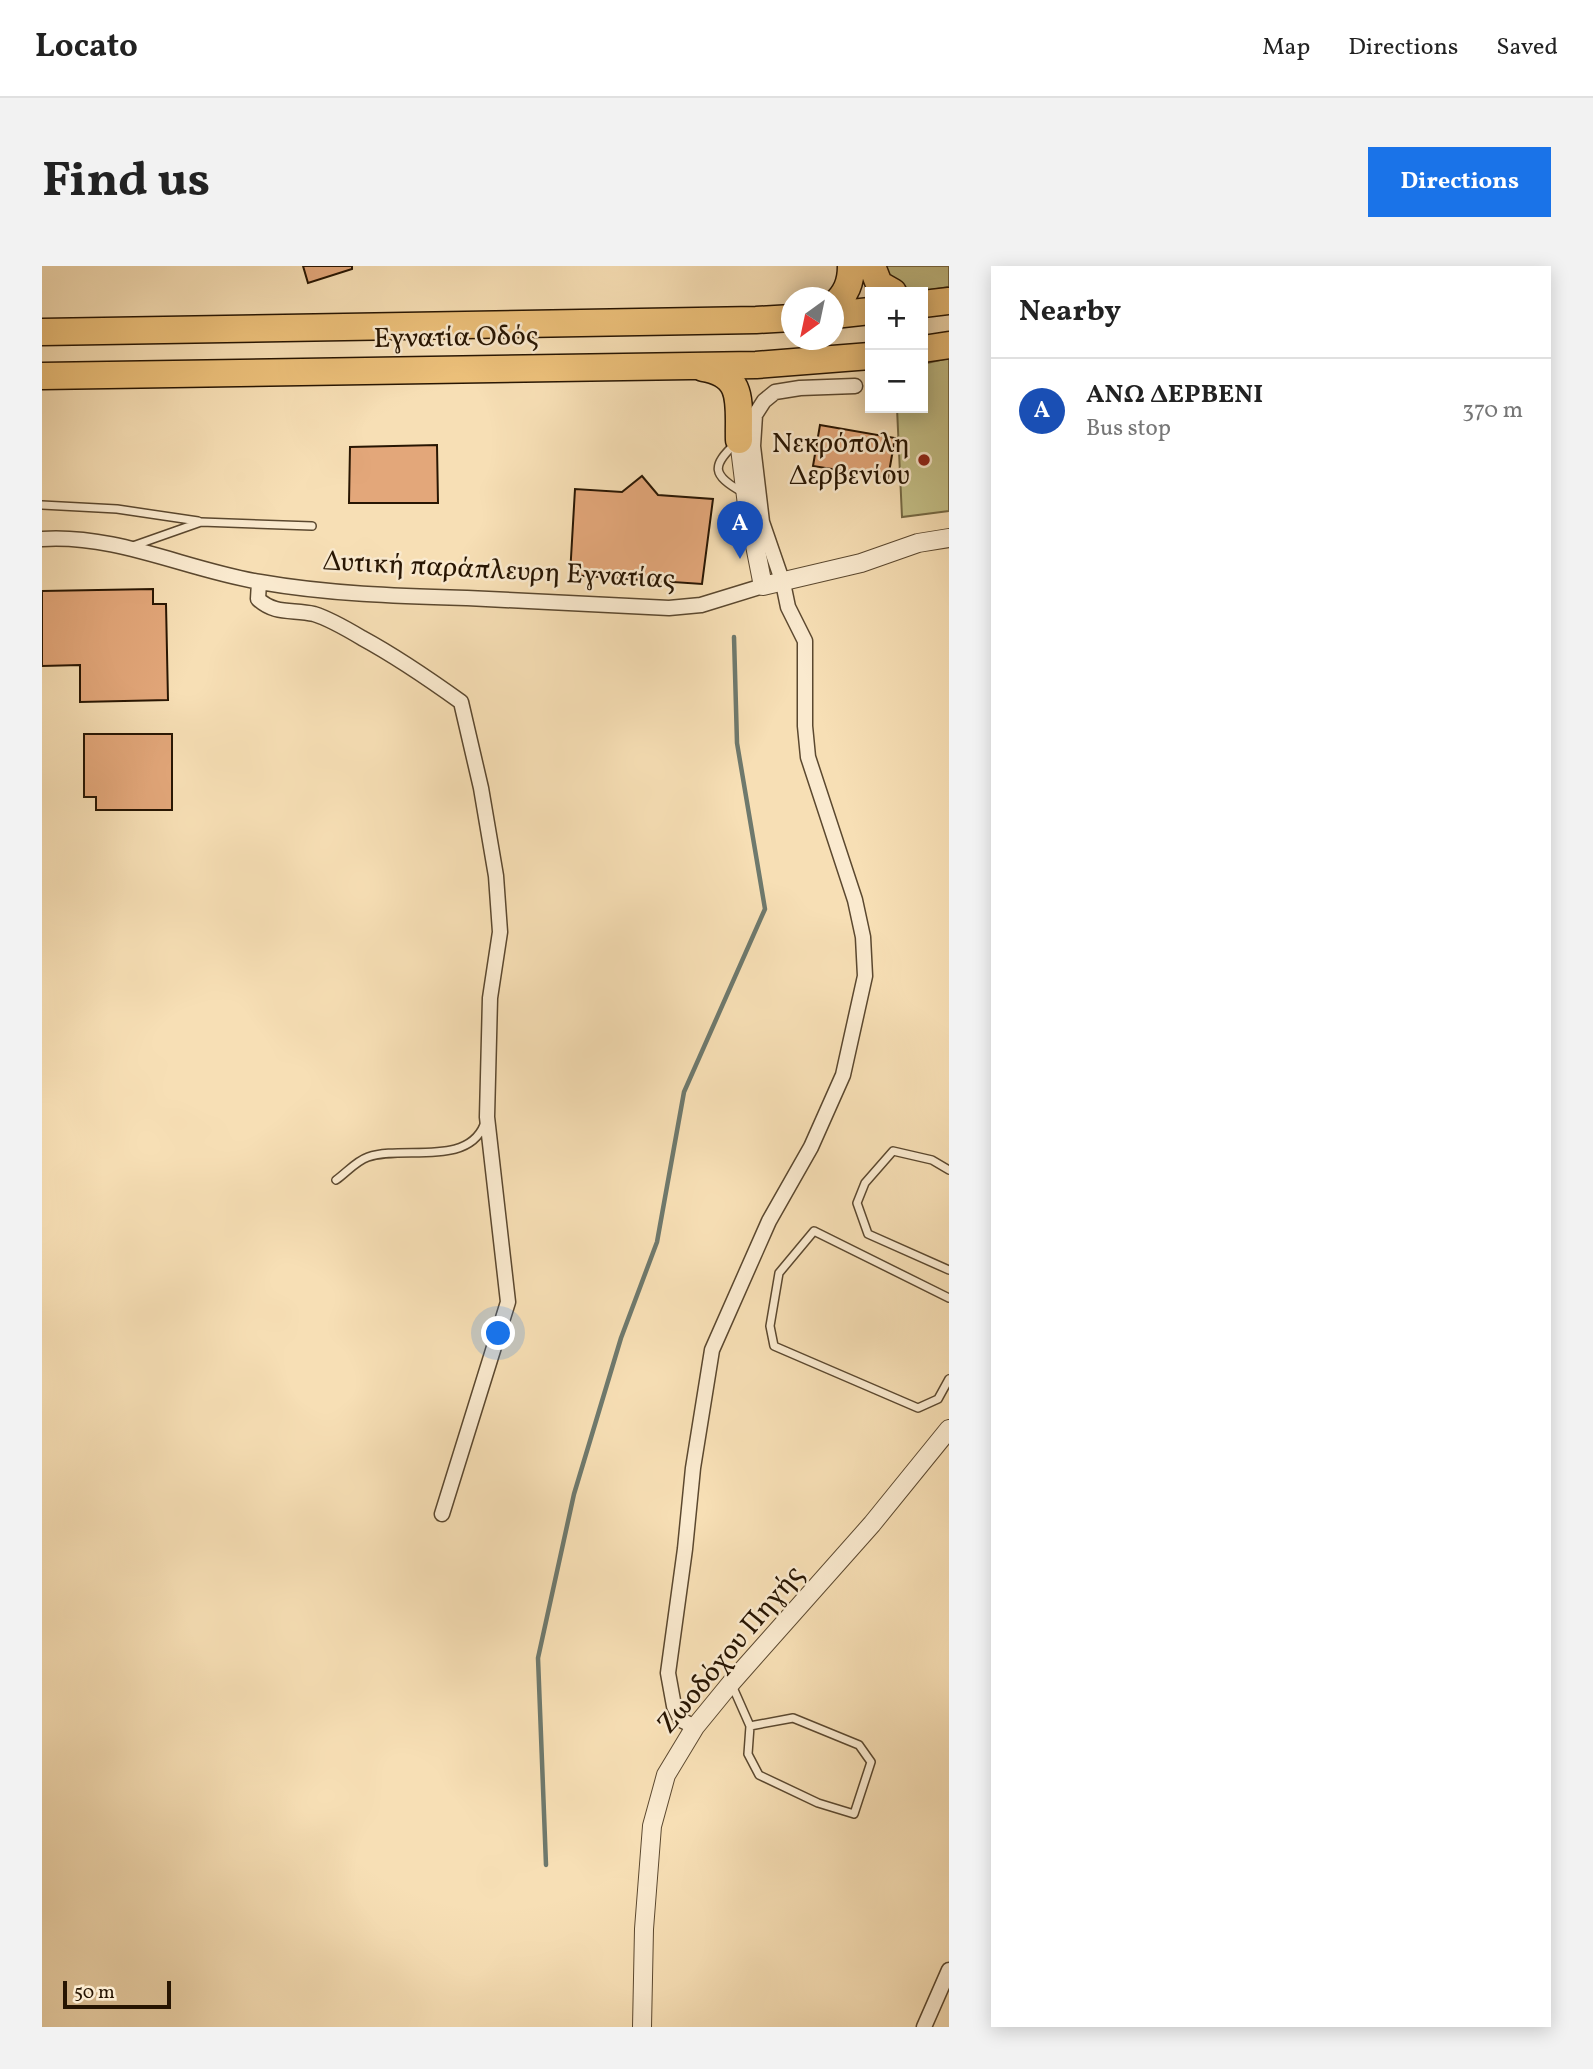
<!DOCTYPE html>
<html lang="en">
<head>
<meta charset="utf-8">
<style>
  :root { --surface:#fff; --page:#f2f2f2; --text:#222; --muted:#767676; --line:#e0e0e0; --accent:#1a73e8 }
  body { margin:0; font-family:Vollkorn,serif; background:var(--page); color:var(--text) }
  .controls { position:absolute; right:21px; top:21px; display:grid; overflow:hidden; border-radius:0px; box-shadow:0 4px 18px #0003 }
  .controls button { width:63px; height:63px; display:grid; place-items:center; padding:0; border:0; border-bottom:2px solid var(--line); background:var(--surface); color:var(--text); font:35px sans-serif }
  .compass { position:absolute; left:739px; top:21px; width:63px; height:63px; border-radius:50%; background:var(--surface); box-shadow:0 4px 18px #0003; rotate:213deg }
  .scale { position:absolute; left:21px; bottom:18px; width:108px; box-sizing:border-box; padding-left:7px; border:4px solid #271502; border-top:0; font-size:19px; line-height:24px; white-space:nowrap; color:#271502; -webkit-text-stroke:5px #faeacf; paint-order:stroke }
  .you { position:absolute; left:457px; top:1068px; width:24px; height:24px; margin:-18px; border:5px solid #fff; border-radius:50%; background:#1a73e8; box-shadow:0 0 0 10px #1a73e833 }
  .badge { display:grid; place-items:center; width:46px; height:46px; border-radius:50%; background:var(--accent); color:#fff; font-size:23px; font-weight:700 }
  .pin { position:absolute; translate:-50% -58px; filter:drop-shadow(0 2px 4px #0008) }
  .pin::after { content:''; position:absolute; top:37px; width:24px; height:21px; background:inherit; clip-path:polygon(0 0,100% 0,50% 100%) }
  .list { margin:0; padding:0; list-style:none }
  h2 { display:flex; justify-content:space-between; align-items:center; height:91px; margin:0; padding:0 28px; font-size:30px }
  h2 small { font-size:23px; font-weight:400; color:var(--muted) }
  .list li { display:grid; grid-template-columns:46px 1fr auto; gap:21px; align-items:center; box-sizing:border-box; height:105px; padding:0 28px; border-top:2px solid var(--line) }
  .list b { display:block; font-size:26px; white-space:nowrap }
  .list p { margin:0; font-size:23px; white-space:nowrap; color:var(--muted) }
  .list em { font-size:23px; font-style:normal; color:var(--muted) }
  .map { position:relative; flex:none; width:907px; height:1761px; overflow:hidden; border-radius:0px }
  header { display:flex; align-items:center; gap:42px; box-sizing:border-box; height:98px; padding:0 35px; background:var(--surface); border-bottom:2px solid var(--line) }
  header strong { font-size:33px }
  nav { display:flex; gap:38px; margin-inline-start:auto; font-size:24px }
  .intro { display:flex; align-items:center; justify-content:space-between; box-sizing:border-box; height:168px; padding:0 42px }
  h1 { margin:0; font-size:49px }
  .button { padding:18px 32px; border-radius:0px; background:var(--accent); color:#fff; font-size:24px; font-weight:700 }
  main { display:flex; gap:42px; padding:0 42px }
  aside { flex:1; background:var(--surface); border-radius:0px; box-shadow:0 4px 18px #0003 }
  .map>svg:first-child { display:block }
  .green { fill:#c4c088; stroke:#766a45; stroke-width:2 }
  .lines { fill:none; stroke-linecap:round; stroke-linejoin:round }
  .stream { stroke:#6e796d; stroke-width:4.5 }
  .building { fill:#e3a77a; stroke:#271502; stroke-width:2 }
  .service-casing { stroke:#5b482f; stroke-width:10 }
  .minor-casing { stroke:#5b482f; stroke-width:17 }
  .tertiary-casing { stroke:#5b482f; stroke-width:20 }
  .motorway-casing { stroke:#271502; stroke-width:29 }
  .service { stroke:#faeacf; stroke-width:7 }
  .minor { stroke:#faeacf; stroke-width:14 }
  .tertiary { stroke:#faeacf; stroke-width:18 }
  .motorway { stroke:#ecc07a; stroke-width:26 }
  .poi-dot { fill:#8f2418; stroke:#faeacf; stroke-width:2.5 }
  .labels { text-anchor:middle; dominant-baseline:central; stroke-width:5; stroke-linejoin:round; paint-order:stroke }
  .street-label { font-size:28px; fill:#271502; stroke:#faeacf }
  .poi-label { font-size:28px; fill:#271502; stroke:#faeacf; text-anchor:end }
</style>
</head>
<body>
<header>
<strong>Locato</strong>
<nav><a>Map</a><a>Directions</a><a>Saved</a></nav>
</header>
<div class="intro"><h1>Find us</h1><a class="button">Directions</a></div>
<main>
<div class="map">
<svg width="907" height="1761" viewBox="0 0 907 1761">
  <rect width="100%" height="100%" fill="#f7dfb5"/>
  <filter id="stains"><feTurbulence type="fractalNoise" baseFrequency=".00286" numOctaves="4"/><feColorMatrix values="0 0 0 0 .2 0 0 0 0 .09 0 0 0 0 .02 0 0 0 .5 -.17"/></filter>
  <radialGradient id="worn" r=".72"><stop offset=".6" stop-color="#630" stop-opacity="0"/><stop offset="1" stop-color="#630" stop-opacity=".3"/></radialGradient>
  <path class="green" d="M 840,0 L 907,0 L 907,21 L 875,26 L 858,24 Z
    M 907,92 L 907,245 L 860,251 L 855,142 L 881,142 L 881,98 Z"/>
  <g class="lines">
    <path class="stream" d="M 504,1599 L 496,1392 L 532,1228 L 579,1072 L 615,976 L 642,826 L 723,643 L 695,477 L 692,371"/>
  </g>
  <path class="building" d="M 261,0 L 310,0 L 310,3 L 266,17 Z
    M 778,159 L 853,172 L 846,212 L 771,200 Z
    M 395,179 L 396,237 L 307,237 L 308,181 Z
    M 600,210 L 616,229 L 671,233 L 660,318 L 528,309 L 533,223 L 580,226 Z
    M 111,323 L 111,338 L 124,338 L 126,434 L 38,436 L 38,399 L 0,400 L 0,325 Z
    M 42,468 L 130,468 L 130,544 L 54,544 L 54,531 L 42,531 Z"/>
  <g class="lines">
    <g class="service-casing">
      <path id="service" d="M 694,177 C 669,200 670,209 700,226
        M 0,239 L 75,243 L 156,255
        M 88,281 L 159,256 L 270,260
        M 907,904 L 890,894 L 851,885 L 823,917 L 815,937 L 826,968 L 907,1004
        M 294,914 C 304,907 314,895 326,891 C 361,879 425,901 442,859
        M 907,1032 L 772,965 L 737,1007 L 728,1060 L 732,1080 L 876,1142 L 896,1133 L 907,1113
        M 689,1417 L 708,1460 L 706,1488 L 717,1509 L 776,1537 L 812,1548 L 829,1496 L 817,1479 L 751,1452 L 708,1460"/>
    </g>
    <g class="minor-casing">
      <path id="minor" d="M 0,273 C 75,268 145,304 218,316 C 286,328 356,330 425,332 C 492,335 559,338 627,342 L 659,339 L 721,320
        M 217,316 L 216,333 C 233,349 251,343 272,348 C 288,353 305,363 320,372 C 355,391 387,413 419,436 L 439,522 L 454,610 L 458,666 L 448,732 L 445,851 L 466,1036 L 400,1248
        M 653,1461 L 639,1454 L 632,1440 L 626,1407 L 643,1283 L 651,1202 L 670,1084 L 727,955 L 769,881 L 801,809 L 823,710 L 821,671 L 813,634 L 766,491 L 763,460 L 763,375 L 746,341 L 741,317 L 720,256 L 711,180 L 713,149 L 722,135 L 733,126 L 758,122 L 813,120
        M 882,1761 L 907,1704"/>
    </g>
    <g class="tertiary-casing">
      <path id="tertiary" d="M 697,174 L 705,239 L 721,320 L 819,297 L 876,277 L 907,272
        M 600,1761 L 602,1663 L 610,1560 L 624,1509 L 653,1461 L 689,1417 L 830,1258 L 907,1163"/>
    </g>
    <g class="motorway-casing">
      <path id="motorway" d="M 830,0 L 837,18 L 851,26
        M 881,38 L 907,35
        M 792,39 C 804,28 809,17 809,0
        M 792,49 L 828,45
        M 0,66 L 714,54 L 750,52
        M 881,83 L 907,79
        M 661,102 C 704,109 696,139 697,174
        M 0,110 L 714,99 L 828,90"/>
    </g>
    <use href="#service" class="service"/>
    <use href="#minor" class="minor"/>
    <use href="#tertiary" class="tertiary"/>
    <use href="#motorway" class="motorway"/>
  </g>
  <circle class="poi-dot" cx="882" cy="194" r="7"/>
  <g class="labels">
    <g class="street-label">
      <text transform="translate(414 72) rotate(-1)">Εγνατία Οδός</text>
      <text transform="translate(457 305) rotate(3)">Δυτική παράπλευρη Εγνατίας</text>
      <text transform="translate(689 1384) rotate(-50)">Ζωοδόχου Πηγής</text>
    </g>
    <g class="poi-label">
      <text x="868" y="178">Νεκρόπολη<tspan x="868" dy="32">Δερβενίου</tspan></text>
    </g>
  </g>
  <rect width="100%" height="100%" filter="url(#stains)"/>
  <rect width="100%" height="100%" fill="url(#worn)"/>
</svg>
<div class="controls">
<button>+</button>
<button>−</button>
</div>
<svg class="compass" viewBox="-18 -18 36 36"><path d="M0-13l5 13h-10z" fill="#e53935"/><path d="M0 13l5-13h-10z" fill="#767676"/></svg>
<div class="scale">50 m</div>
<div class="you"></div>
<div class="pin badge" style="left:698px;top:293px;background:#1a4fb4">A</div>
</div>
<aside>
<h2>Nearby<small></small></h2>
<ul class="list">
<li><span class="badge" style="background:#1a4fb4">A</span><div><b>ΑΝΩ ΔΕΡΒΕΝΙ</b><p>Bus stop</p></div><em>370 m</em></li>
</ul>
</aside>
</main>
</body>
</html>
